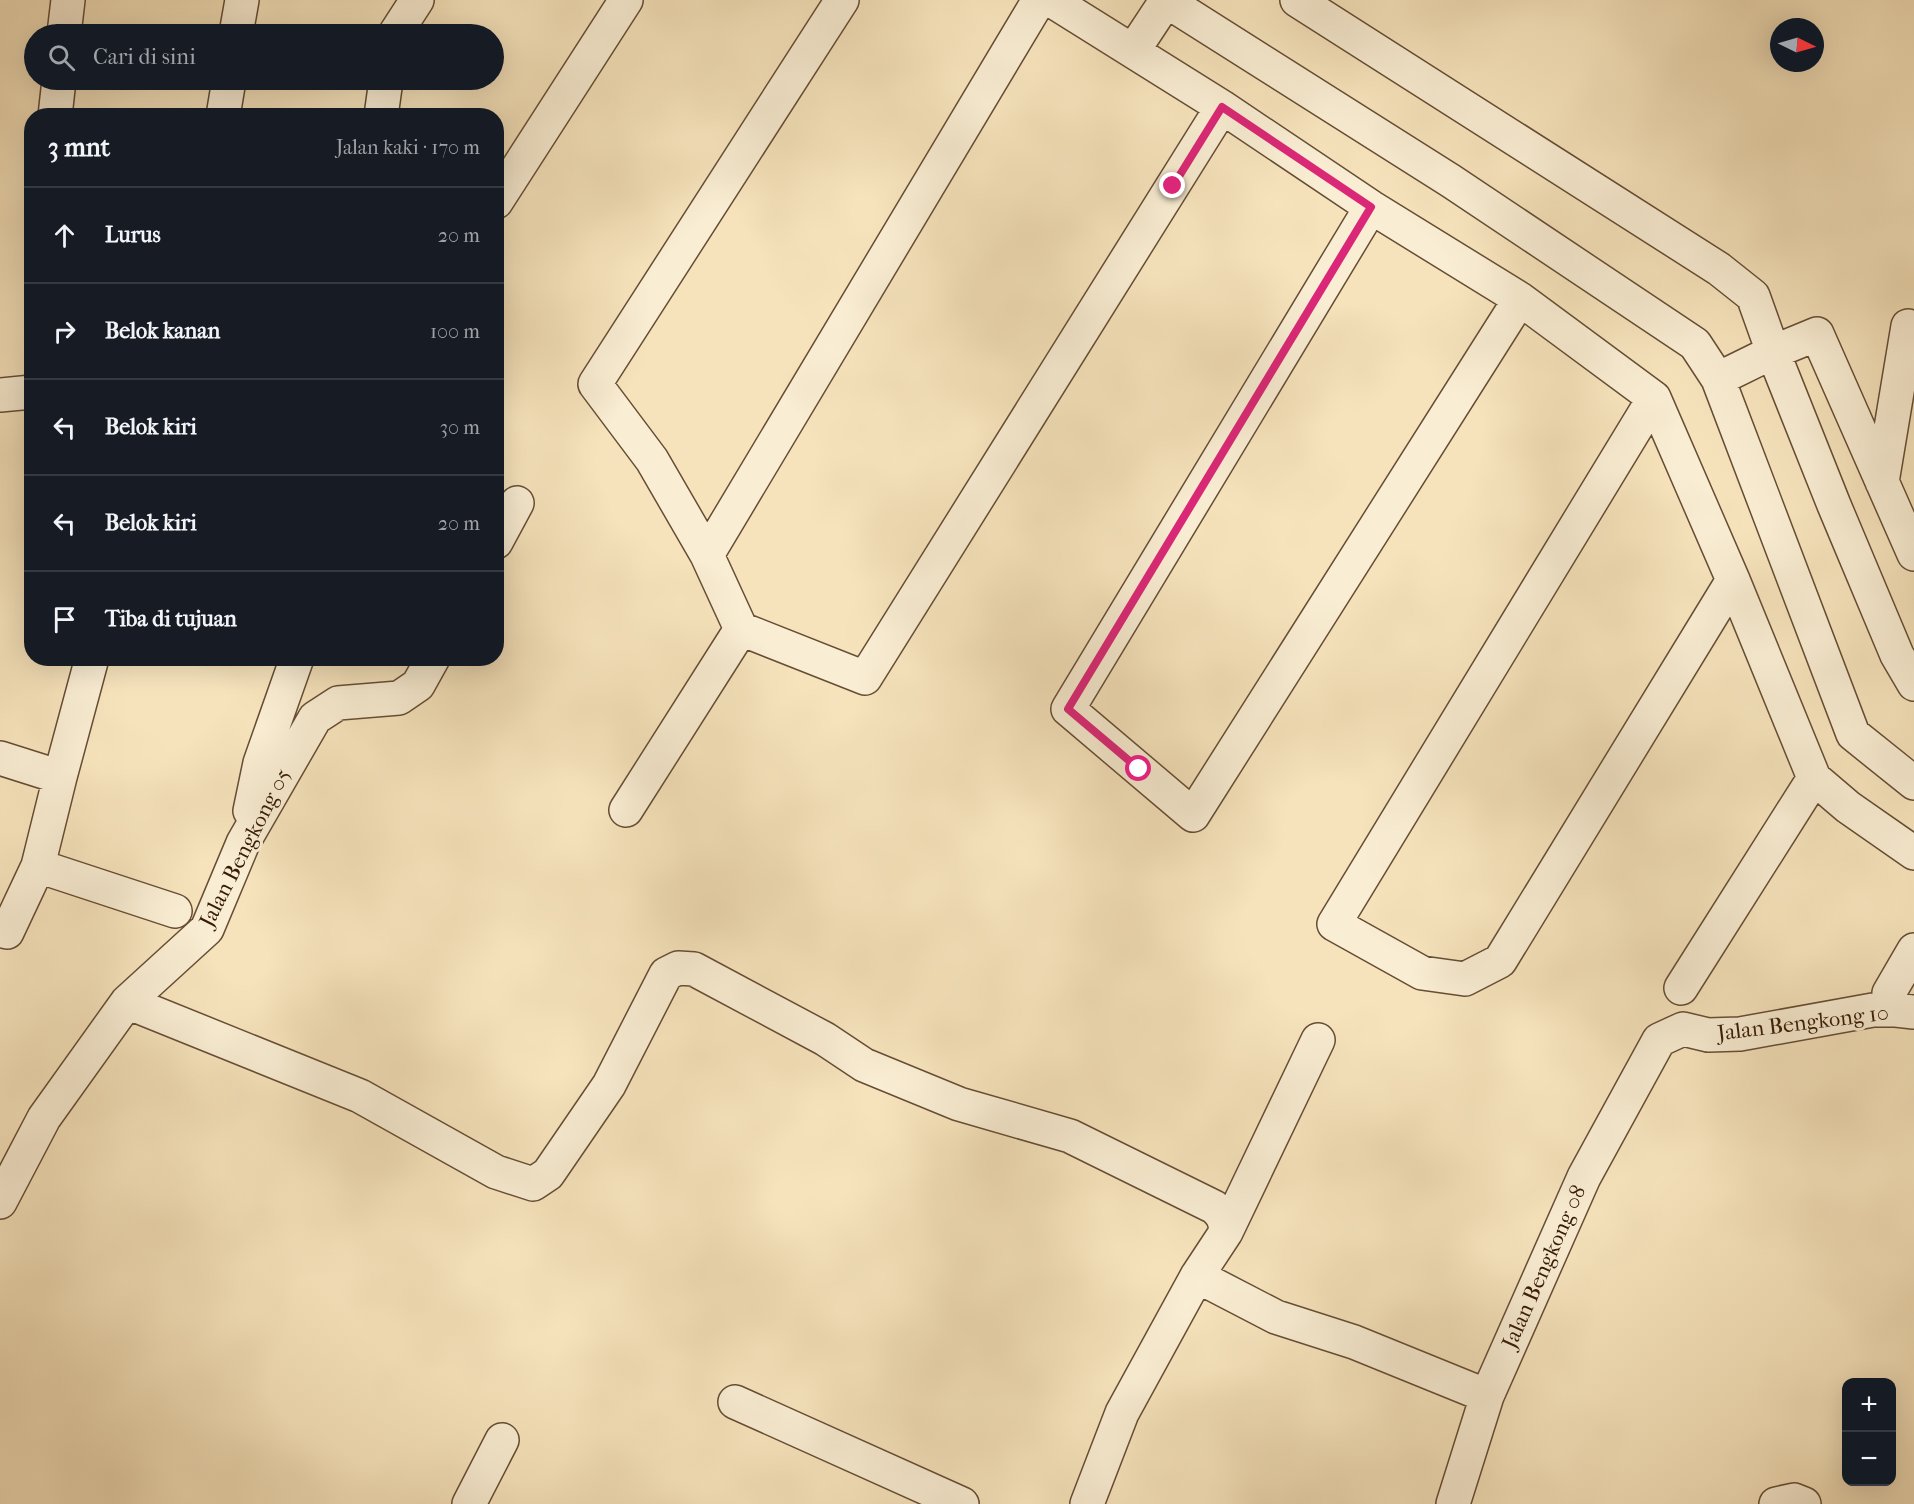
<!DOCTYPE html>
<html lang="id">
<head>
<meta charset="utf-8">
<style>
  :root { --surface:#171b24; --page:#242831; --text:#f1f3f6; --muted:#9ea1a6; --line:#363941 }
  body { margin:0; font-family:"IM FELL French Canon",serif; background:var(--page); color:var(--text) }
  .controls { position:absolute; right:18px; bottom:18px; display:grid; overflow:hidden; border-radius:12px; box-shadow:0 6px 24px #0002 }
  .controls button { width:54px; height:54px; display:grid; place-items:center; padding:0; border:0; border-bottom:2px solid var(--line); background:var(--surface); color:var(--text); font:30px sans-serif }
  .compass { position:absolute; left:1770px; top:18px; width:54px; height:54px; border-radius:50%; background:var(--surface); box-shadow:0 6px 24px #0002; rotate:95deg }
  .stop { position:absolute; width:18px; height:18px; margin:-14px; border:4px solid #db2777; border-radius:50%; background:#fff }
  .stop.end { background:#db2777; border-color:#fff; box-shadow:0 2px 6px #0008 }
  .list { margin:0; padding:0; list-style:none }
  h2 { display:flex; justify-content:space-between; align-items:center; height:78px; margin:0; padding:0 24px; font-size:26px }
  h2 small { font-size:20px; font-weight:400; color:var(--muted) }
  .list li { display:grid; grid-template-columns:39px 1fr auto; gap:18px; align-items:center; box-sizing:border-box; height:96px; padding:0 24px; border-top:2px solid var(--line) }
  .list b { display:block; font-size:22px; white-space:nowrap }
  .list em { font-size:20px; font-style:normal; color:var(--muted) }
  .icon { flex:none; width:33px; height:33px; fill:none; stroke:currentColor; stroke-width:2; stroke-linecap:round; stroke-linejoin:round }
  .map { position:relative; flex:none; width:1914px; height:1504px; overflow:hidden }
  .search { position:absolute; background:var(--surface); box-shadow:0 6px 24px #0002; left:24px; top:24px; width:480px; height:66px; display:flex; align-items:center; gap:15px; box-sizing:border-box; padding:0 21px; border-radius:33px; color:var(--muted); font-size:22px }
  .panel { position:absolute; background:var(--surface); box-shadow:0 6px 24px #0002; left:24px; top:108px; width:480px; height:558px; border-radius:24px }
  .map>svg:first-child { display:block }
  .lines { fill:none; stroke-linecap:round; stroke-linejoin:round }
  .minor-casing { stroke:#664d34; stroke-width:36 }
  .minor { stroke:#f9edd3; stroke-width:33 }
  .route { stroke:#db2777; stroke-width:8 }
  .labels { text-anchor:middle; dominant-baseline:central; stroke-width:6; stroke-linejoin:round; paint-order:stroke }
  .street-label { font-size:22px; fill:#361b06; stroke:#f9edd3 }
</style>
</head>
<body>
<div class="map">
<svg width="1914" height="1504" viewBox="0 0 1914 1504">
  <rect width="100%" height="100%" fill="#f6e3bc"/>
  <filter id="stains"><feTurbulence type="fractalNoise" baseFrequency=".00333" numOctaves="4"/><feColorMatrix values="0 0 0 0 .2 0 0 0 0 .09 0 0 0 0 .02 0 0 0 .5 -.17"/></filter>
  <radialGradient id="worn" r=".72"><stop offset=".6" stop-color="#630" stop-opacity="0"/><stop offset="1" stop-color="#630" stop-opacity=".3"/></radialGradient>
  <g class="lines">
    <g class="minor-casing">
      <path id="minor" d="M 1039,0 L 707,555 L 741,629 L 865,678 L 1222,107
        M 1051,0 L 1222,107 L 1371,207 L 1520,299 L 1654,398 L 1733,580 L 1814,778 L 1681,988
        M 1165,0 L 1451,181 L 1695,344 L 1718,379 L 1853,734 L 1914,783
        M 1297,0 L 1719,269 L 1753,296 L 1773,352 L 1834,505 L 1897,655 L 1914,684
        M 64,34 L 68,0
        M 236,34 L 242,0
        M 395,34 L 417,0
        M 1133,51 L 1166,1
        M 55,116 L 59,80
        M 223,116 L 229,80
        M 381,116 L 386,80
        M 496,202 L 626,0
        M 1371,207 L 1068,709 L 1193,815 L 1520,299
        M 1718,379 L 1773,352 L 1817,334 L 1914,554
        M 0,395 L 32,392
        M 1654,398 L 1334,924 L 1422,973 L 1465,979 L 1500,961 L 1733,580
        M 1882,482 L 1908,326
        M 496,542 L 517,503
        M 707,555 L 652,460 L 595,384 L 842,0
        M 0,758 L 60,777 L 38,866 L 7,932 L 0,930
        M 60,777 L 92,658
        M 1814,778 L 1848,807 L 1914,853
        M 626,810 L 741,629
        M 250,811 L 260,763 L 297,658
        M 38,866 L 175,911
        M 1889,993 L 1914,950
        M 127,1002 L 360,1096 L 496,1172 L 533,1184 L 548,1174 L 609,1085 L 666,974 L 678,968 L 694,969 L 825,1039 L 864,1065 L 959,1104 L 1070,1136 L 1214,1207 C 1223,1215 1225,1220 1226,1232
        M 0,1202 L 44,1118 L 127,1002 L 207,929 L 243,843 L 315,718 L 338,703 L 399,698 L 418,685 L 433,658
        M 1197,1276 L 1276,1317 L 1354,1342 L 1487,1396
        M 735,1402 L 962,1504
        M 469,1504 L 502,1440
        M 1087,1504 L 1122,1413 L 1197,1276 L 1226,1232 L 1318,1040
        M 1453,1504 L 1487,1396 L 1584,1177 L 1659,1040 L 1683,1029 L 1708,1035 L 1740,1034 L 1873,1010 L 1896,1010 L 1914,1012
        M 1776,1504 L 1794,1500 L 1804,1504"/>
    </g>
    <use href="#minor" class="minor"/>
  </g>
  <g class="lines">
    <path class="route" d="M 1139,769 L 1068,709 L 1371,207 L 1222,107 L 1173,186"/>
  </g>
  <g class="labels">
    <g class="street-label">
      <text transform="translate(245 848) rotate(-63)">Jalan Bengkong 05</text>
      <text transform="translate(1803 1023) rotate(-7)">Jalan Bengkong 10</text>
      <text transform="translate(1544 1267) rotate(-66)">Jalan Bengkong 08</text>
    </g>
  </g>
  <rect width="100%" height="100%" filter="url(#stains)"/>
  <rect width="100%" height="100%" fill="url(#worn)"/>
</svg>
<div class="controls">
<button>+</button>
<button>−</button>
</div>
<svg class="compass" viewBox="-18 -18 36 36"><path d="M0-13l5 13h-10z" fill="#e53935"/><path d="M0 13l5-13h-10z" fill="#9ea1a6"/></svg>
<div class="stop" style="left:1139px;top:769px"></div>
<div class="stop end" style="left:1173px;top:186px"></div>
<div class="search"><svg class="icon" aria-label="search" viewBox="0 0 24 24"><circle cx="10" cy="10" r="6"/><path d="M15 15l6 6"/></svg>Cari di sini</div>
<section class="panel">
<h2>3 mnt<small>Jalan kaki · 170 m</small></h2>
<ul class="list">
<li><svg class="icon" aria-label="ahead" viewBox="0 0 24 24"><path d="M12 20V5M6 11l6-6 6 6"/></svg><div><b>Lurus</b></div><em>20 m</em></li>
<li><svg class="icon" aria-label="right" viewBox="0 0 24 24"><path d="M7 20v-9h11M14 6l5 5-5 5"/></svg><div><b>Belok kanan</b></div><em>100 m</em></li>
<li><svg class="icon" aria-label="left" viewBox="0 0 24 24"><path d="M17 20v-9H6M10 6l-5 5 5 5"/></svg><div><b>Belok kiri</b></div><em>30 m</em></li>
<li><svg class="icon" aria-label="left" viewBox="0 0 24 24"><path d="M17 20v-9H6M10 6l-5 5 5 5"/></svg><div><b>Belok kiri</b></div><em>20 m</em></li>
<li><svg class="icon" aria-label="arrive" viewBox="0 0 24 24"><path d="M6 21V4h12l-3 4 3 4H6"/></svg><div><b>Tiba di tujuan</b></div></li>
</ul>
</section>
</div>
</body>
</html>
